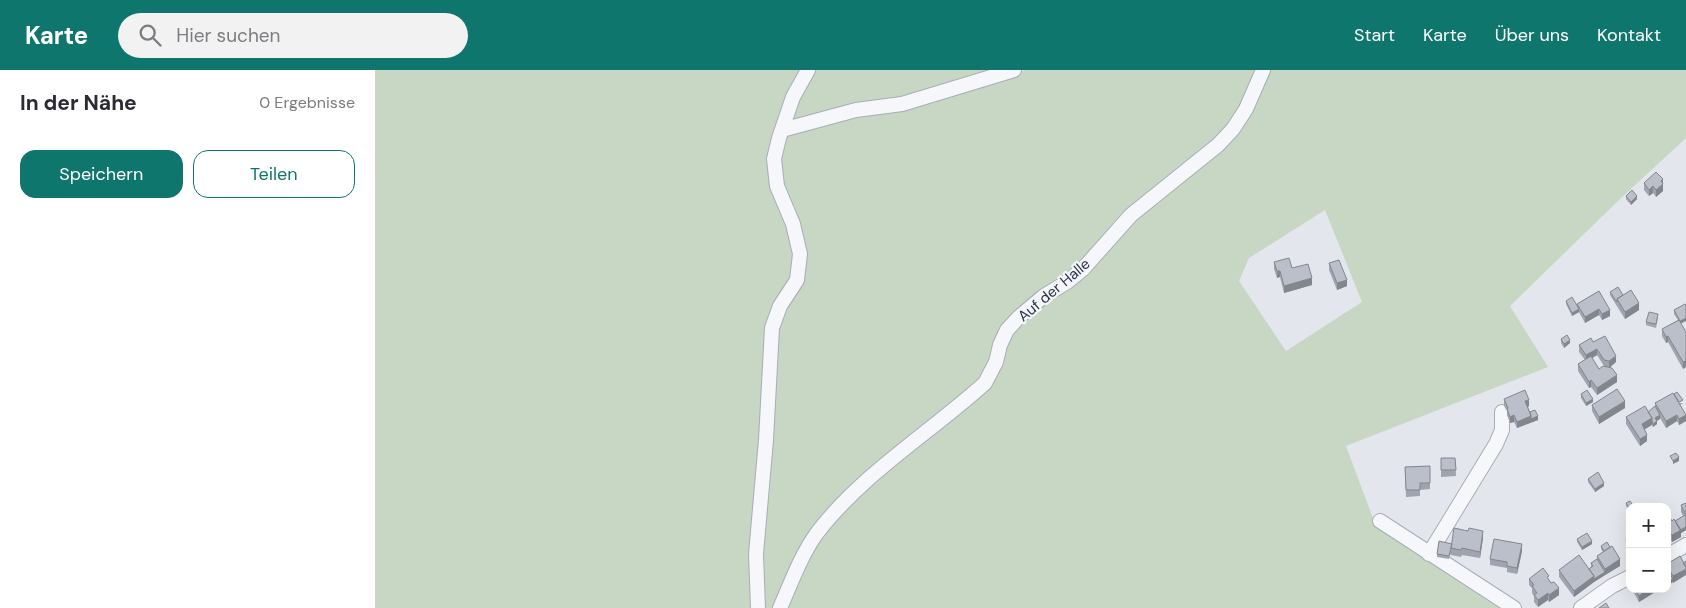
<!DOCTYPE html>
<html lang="de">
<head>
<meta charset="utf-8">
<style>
  :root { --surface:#fff; --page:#f2f2f3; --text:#2b2b33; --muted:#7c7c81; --line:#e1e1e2; --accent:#0f766e }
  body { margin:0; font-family:"DM Sans",sans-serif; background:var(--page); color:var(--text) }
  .controls { position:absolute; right:15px; bottom:15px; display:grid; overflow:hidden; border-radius:10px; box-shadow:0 5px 20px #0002 }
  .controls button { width:45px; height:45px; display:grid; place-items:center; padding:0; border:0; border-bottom:1px solid var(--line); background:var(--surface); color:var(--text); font:25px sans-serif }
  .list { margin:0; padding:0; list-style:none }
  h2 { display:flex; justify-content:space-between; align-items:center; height:65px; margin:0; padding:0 20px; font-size:21px }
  h2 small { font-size:16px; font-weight:400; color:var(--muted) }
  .actions { display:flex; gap:10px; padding:15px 20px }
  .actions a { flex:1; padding:11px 0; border:1px solid var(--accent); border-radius:15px; text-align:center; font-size:18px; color:var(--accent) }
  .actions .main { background:var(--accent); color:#fff }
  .icon { flex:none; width:28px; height:28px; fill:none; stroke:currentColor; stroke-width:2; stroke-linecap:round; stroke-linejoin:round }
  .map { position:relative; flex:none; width:1311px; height:538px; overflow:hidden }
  header { display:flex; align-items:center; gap:30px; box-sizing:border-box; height:70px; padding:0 25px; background:var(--accent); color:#fff }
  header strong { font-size:24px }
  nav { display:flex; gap:28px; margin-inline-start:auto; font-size:18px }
  .search { width:350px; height:45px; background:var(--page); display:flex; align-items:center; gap:12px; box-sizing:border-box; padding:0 18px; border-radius:28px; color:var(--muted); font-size:19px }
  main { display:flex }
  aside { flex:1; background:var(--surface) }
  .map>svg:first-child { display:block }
  .green { fill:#c8d6c4; fill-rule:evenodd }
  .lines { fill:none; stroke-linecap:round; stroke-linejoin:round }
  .street-casing { stroke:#a8adb7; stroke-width:16 }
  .street { stroke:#f6f7fa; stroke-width:14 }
  .wall { fill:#a0a4ae; fill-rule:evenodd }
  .shaded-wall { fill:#82868d }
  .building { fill:#babfca; stroke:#82868d }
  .labels { text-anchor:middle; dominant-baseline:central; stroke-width:4.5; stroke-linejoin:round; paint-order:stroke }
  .street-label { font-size:15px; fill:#2a3346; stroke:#f3f5f9 }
</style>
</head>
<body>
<header>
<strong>Karte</strong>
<div class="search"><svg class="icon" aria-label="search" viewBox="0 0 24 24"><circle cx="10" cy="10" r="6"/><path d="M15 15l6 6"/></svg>Hier suchen</div>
<nav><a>Start</a><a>Karte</a><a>Über uns</a><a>Kontakt</a></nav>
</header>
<main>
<aside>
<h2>In der Nähe<small>0 Ergebnisse</small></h2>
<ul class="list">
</ul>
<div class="actions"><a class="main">Speichern</a><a>Teilen</a></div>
</aside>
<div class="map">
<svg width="1311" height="538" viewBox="0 0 1311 538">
  <rect width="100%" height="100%" fill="#e3e6ec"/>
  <path class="green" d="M 0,0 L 631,0 L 625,7 L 651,0 L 885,0 L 880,13 L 831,87 L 890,0 L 1311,0 L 1311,68 L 1245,129 L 1135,236 L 1173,297 L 971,376 L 999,451 L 1136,538 L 0,538 ZM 950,140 L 987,232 L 911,281 L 864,211 L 874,188 Z"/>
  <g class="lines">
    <g class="street-casing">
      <path id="street" d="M 407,60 L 481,40 L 527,34 L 639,0
        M 1005,451 L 1139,538
        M 1054,484 L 1121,374 L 1127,360 L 1127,342
        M 1292,486 L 1311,475
        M 383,538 L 381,484 L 391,370 L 397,258 L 405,236 L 422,210 L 425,184 L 418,154 L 402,116 L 399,89 L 404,68 L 418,27 L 433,0
        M 405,538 C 416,513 426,485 442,463 C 487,404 556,362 610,313 L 621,292 L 625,275 L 632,260 L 644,247 L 669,226 L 692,212 L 708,199 L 756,145 L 843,75 L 858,59 L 871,39 L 888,0
        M 1206,538 L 1237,516 L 1255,507"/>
    </g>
    <use href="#street" class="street"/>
  </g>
  <path class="wall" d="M 1269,113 L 1288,113 L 1288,121 L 1281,127 L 1278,123 L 1274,126 L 1269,120 Z
    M 1251,126 L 1262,129 L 1256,135 L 1251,129 Z
    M 899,192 L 917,198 L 937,215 L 909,223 L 905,207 L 902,208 L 899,199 Z
    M 954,193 L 972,216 L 962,220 L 954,200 Z
    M 1224,221 L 1235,246 L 1227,250 L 1224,245 L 1210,253 L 1204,242 L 1197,246 L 1191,234 L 1191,231 L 1202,237 L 1202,234 Z
    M 1235,222 L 1248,225 L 1264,240 L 1250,249 L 1235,225 Z
    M 1310,234 L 1306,254 L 1311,262 L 1308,299 L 1293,272 L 1291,273 L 1287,266 L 1287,259 L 1303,250 L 1299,244 L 1299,240 Z
    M 1283,248 L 1281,258 L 1271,255 L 1271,252 Z
    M 1186,269 L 1195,273 L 1189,278 L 1186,273 Z
    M 1218,272 L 1241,292 L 1234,298 L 1242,312 L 1222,325 L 1216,317 L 1214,318 L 1203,301 L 1203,294 L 1210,290 L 1204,282 L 1204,275 ZM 1222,285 L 1229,296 L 1224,299 L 1217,288 Z
    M 1206,324 L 1218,332 L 1211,336 L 1206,328 Z
    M 1129,329 L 1154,336 L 1153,337 L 1155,342 L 1163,350 L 1142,358 L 1139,352 L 1135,353 L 1132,345 L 1132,341 L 1129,336 Z
    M 1280,333 L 1308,333 L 1305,335 L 1311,351 L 1304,355 L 1302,351 L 1291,358 L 1285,348 L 1282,351 L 1282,354 L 1278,357 L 1277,355 L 1269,359 L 1272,371 L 1265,376 L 1251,354 L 1251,347 L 1273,342 L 1280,337 Z
    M 1217,335 L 1250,338 L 1224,354 L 1217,341 Z
    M 1066,388 L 1080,388 L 1081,406 L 1066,407 Z
    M 1055,396 L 1055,419 L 1045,420 L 1045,426 L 1031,427 L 1030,397 Z
    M 1213,409 L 1229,416 L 1220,422 L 1213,412 Z
    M 1251,433 L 1255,437 L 1255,442 L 1251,436 Z
    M 1311,433 L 1311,460 L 1306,463 L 1306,467 L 1297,472 L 1294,468 L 1292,469 L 1292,447 L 1297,451 L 1300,451 L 1308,446 L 1306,442 L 1306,435 Z
    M 1255,467 L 1255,483 L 1251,476 L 1251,469 Z
    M 1108,468 L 1105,488 L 1087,485 L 1086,487 L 1076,485 L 1076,483 L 1074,489 L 1062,487 L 1062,484 L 1077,474 Z
    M 1202,469 L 1217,474 L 1207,480 L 1202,472 Z
    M 1226,476 L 1245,496 L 1219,512 L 1199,527 L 1184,507 L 1184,500 L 1214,499 L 1216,497 L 1216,493 L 1222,489 L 1222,486 L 1228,482 L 1226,479 Z
    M 1147,481 L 1142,504 L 1132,502 L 1132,498 L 1115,495 L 1115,489 Z
    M 1305,486 L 1298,513 L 1298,512 L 1292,515 L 1292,494 Z
    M 1154,509 L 1174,510 L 1184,525 L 1174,532 L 1173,530 L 1163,537 L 1159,532 L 1159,526 L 1157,523 L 1157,518 L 1154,515 Z
    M 1257,519 L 1285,519 L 1264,532 Z"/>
  <path class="shaded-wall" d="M 1288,109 L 1288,121 L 1281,127 L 1281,120 L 1286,111 Z
    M 1278,116 L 1278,123 L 1274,126 L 1274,120 Z
    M 1262,126 L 1262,129 L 1256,135 L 1256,132 Z
    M 902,201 L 905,201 L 905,207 L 902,208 Z
    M 937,208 L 937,215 L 909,223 L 909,216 Z
    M 972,210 L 972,216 L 962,220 L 962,213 Z
    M 1264,233 L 1264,240 L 1250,249 L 1250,242 Z
    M 1204,239 L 1204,242 L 1197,246 L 1197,243 Z
    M 1224,239 L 1224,245 L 1210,253 L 1210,247 Z
    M 1235,240 L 1235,246 L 1227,250 L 1227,244 Z
    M 1311,248 L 1311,251 L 1305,254 L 1305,251 Z
    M 1293,266 L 1293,272 L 1291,273 L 1291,267 Z
    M 1195,270 L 1195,273 L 1189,278 L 1189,274 Z
    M 1222,279 L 1222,285 L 1211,292 L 1211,285 Z
    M 1241,286 L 1241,292 L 1234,298 L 1234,291 Z
    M 1311,291 L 1311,297 L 1308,299 L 1308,292 Z
    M 1242,305 L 1242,312 L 1222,325 L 1222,318 Z
    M 1216,310 L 1216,317 L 1214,318 L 1214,312 Z
    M 1218,329 L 1218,332 L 1211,336 L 1211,333 Z
    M 1154,330 L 1154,336 L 1150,338 L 1150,331 Z
    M 1250,331 L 1250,338 L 1224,354 L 1224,347 Z
    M 1139,345 L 1139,352 L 1135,353 L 1135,347 Z
    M 1285,345 L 1285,349 L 1280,352 L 1280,348 Z
    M 1302,345 L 1302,351 L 1291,358 L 1291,351 Z
    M 1311,345 L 1311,351 L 1304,355 L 1304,349 Z
    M 1156,346 L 1163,346 L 1163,350 L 1142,358 L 1142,352 Z
    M 1277,348 L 1277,355 L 1267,361 L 1267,354 Z
    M 1282,351 L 1282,354 L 1278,357 L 1278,354 Z
    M 1272,365 L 1272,371 L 1265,376 L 1265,369 Z
    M 1304,387 L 1304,391 L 1298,394 L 1298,391 Z
    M 1229,413 L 1229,416 L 1220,422 L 1220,419 Z
    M 1311,457 L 1311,460 L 1306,463 L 1306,467 L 1297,472 L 1297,465 Z
    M 1108,461 L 1108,468 L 1105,488 L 1105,482 Z
    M 1294,462 L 1294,468 L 1292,469 L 1292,463 Z
    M 1217,471 L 1217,474 L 1207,480 L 1207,477 Z
    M 1147,474 L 1147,481 L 1142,504 L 1142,498 Z
    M 1245,489 L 1245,496 L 1230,505 L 1230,499 Z
    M 1311,499 L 1311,505 L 1298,513 L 1298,506 Z
    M 1230,502 L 1230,505 L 1219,512 L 1199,527 L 1199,521 L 1219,506 Z
    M 1298,509 L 1298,512 L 1292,515 L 1292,512 Z
    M 1184,518 L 1184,525 L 1174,532 L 1174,525 Z
    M 1274,519 L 1285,519 L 1264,532 L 1264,526 Z
    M 1173,523 L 1173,530 L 1163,537 L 1163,530 Z"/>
  <path class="building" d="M 1281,102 L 1288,109 L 1286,111 L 1288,114 L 1281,120 L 1278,116 L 1274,120 L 1269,113 Z
    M 1257,120 L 1262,126 L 1256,132 L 1251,126 Z
    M 914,188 L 917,198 L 933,194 L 937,208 L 909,216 L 905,201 L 902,201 L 899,192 Z
    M 964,190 L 972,210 L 962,213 L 954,193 Z
    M 1243,217 L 1248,225 L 1242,229 L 1242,232 L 1235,222 Z
    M 1256,220 L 1264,233 L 1250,242 L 1242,229 Z
    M 1224,221 L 1235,240 L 1227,244 L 1224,239 L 1210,247 L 1202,234 Z
    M 1197,227 L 1204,239 L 1197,243 L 1191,231 Z
    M 1310,234 L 1311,236 L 1311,248 L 1305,251 L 1299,240 Z
    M 1274,242 L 1283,244 L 1281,254 L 1271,252 Z
    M 1304,250 L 1311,262 L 1311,291 L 1308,292 L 1293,266 L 1291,267 L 1287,259 Z
    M 1192,265 L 1195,270 L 1189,274 L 1186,269 Z
    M 1230,266 L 1241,286 L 1234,291 L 1229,290 L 1222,279 L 1211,285 L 1204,275 L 1216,268 L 1218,272 Z
    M 1216,286 L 1224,299 L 1228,296 L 1237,298 L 1242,305 L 1222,318 L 1216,310 L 1214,312 L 1203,294 Z
    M 1242,319 L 1250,331 L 1224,347 L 1217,335 Z
    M 1150,320 L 1154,330 L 1150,331 L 1156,346 L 1142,352 L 1139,345 L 1135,347 L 1132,339 L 1133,338 L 1129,329 Z
    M 1212,320 L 1218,329 L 1211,333 L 1206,324 Z
    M 1302,322 L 1308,330 L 1304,332 L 1299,324 Z
    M 1298,323 L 1311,345 L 1304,349 L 1302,345 L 1291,351 L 1280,333 Z
    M 1270,336 L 1277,348 L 1267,354 L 1272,365 L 1265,369 L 1251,347 Z
    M 1280,336 L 1285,345 L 1280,348 L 1282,351 L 1278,354 L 1277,351 L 1277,348 L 1273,342 Z
    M 1160,340 L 1163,346 L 1156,349 L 1156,346 L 1155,342 Z
    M 1301,383 L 1304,387 L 1298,391 L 1295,386 Z
    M 1066,388 L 1080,388 L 1081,400 L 1066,400 Z
    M 1055,396 L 1055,413 L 1045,413 L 1045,420 L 1031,420 L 1030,397 Z
    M 1223,402 L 1229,413 L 1220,419 L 1213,409 Z
    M 1255,431 L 1259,437 L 1255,437 L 1255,439 L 1251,433 Z
    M 1311,433 L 1311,445 L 1306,435 Z
    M 1310,445 L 1311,448 L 1311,457 L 1305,460 L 1300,451 Z
    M 1294,446 L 1297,451 L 1299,449 L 1306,460 L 1297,465 L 1294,462 L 1292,463 L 1292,447 Z
    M 1079,458 L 1093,461 L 1094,458 L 1108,461 L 1105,482 L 1087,478 L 1086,480 L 1076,478 Z
    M 1212,463 L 1217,471 L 1207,477 L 1202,469 Z
    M 1255,467 L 1255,476 L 1251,469 Z
    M 1119,469 L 1147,474 L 1142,498 L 1132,496 L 1132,492 L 1115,489 Z
    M 1064,471 L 1077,474 L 1074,486 L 1062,484 Z
    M 1232,472 L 1235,477 L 1229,481 L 1226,476 Z
    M 1237,476 L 1245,489 L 1230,499 L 1222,486 Z
    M 1204,485 L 1219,506 L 1199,521 L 1184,500 Z
    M 1305,486 L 1311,497 L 1311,499 L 1298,506 L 1292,496 L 1292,494 Z
    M 1222,489 L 1230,502 L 1219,509 L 1219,506 L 1214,499 L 1218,496 L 1216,493 Z
    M 1311,491 L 1311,497 L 1308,493 Z
    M 1168,498 L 1174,506 L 1172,507 L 1176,513 L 1179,512 L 1184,518 L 1174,525 L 1173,523 L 1163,530 L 1159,525 L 1162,523 L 1157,516 L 1159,515 L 1154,509 Z
    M 1292,499 L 1298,509 L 1292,512 Z
    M 1260,519 L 1274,519 L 1264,526 Z
    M 1231,533 L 1234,538 L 1224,538 Z"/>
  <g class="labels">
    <g class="street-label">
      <text transform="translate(679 220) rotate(-40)">Auf der Halle</text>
    </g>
  </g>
</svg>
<div class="controls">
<button>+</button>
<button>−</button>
</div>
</div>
</main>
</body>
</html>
